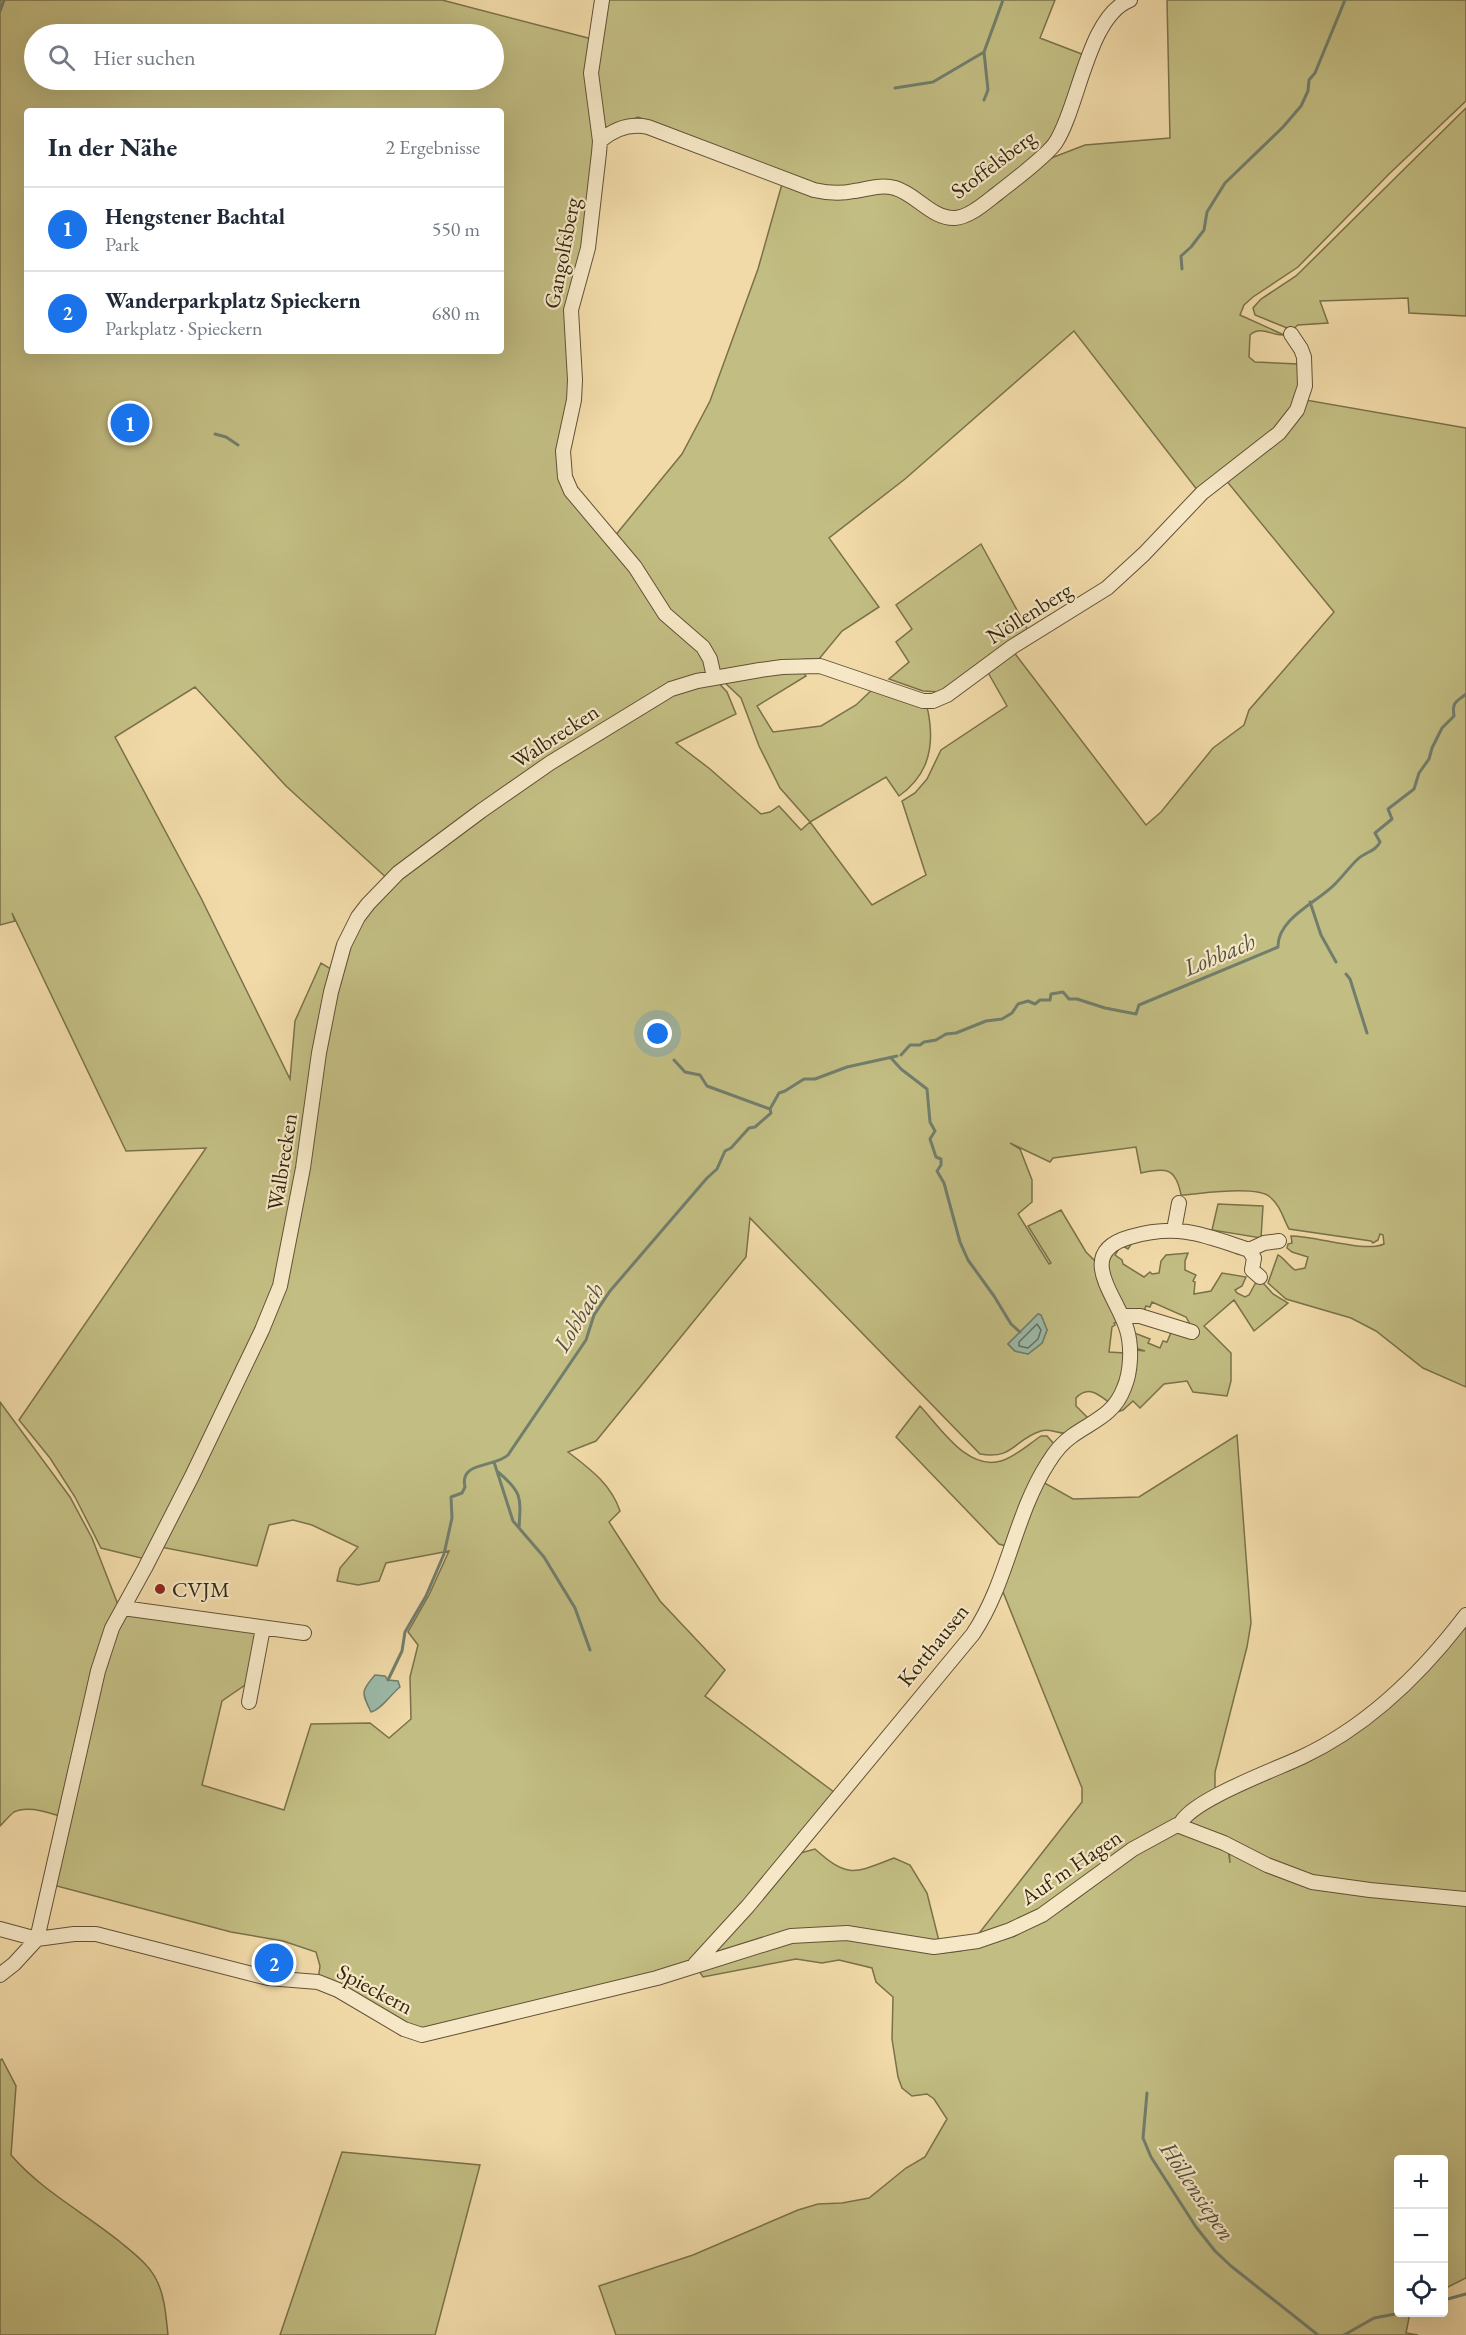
<!DOCTYPE html>
<html lang="de">
<head>
<meta charset="utf-8">
<style>
  :root { --surface:#fff; --page:#f6f6f7; --text:#1f2937; --muted:#747a83; --line:#e0e1e3; --accent:#1a73e8 }
  body { margin:0; font-family:"EB Garamond",serif; background:var(--page); color:var(--text) }
  .controls { position:absolute; right:18px; bottom:18px; display:grid; overflow:hidden; border-radius:6px; box-shadow:0 6px 24px #0002 }
  .controls button { width:54px; height:54px; display:grid; place-items:center; padding:0; border:0; border-bottom:2px solid var(--line); background:var(--surface); color:var(--text); font:30px sans-serif }
  .you { position:absolute; left:658px; top:1034px; width:21px; height:21px; margin:-15px; border:4px solid #fff; border-radius:50%; background:#1a73e8; box-shadow:0 0 0 9px #1a73e833 }
  .badge { display:grid; place-items:center; width:39px; height:39px; border-radius:50%; background:var(--accent); color:#fff; font-size:20px; font-weight:700 }
  .pin { position:absolute; translate:-50% -50%; border:3px solid #fff; box-shadow:0 2px 6px #0006 }
  .list { margin:0; padding:0; list-style:none }
  h2 { display:flex; justify-content:space-between; align-items:center; height:78px; margin:0; padding:0 24px; font-size:26px }
  h2 small { font-size:20px; font-weight:400; color:var(--muted) }
  .list li { display:grid; grid-template-columns:39px 1fr auto; gap:18px; align-items:center; box-sizing:border-box; height:84px; padding:0 24px; border-top:2px solid var(--line) }
  .list b { display:block; font-size:22px; white-space:nowrap }
  .list p { margin:0; font-size:20px; white-space:nowrap; color:var(--muted) }
  .list em { font-size:20px; font-style:normal; color:var(--muted) }
  .icon { flex:none; width:33px; height:33px; fill:none; stroke:currentColor; stroke-width:2; stroke-linecap:round; stroke-linejoin:round }
  .map { position:relative; flex:none; width:1466px; height:2335px; overflow:hidden }
  .search { position:absolute; background:var(--surface); box-shadow:0 6px 24px #0002; left:24px; top:24px; width:480px; height:66px; display:flex; align-items:center; gap:15px; box-sizing:border-box; padding:0 21px; border-radius:33px; color:var(--muted); font-size:22px }
  .panel { position:absolute; background:var(--surface); box-shadow:0 6px 24px #0002; left:24px; top:108px; width:480px; height:246px; border-radius:6px }
  .map>svg:first-child { display:block }
  .green { fill:#c2bd82; stroke:#7a714a; stroke-width:1.5; fill-rule:evenodd }
  .water { fill:#9bbaaa; stroke:#717e6d; stroke-width:1.5 }
  .lines { fill:none; stroke-linecap:round; stroke-linejoin:round }
  .shore { stroke:#67705e; stroke-width:1.5 }
  .stream { stroke:#717e6d; stroke-width:3 }
  .minor-casing { stroke:#625237; stroke-width:16 }
  .minor { stroke:#f6e7c6; stroke-width:14 }
  .poi-dot { fill:#8f2418; stroke:#f6e7c6; stroke-width:2 }
  .labels { text-anchor:middle; dominant-baseline:central; stroke-width:4.5; stroke-linejoin:round; paint-order:stroke }
  .street-label { font-size:22px; fill:#332511; stroke:#f6e7c6 }
  .poi-label { font-size:22px; fill:#332511; stroke:#f6e7c6; text-anchor:start }
  .water-label { font-size:24px; font-style:italic; fill:#52523f; stroke:#f6e7c6 }
</style>
</head>
<body>
<div class="map">
<svg width="1466" height="2335" viewBox="0 0 1466 2335">
  <rect width="100%" height="100%" fill="#f1daa8"/>
  <filter id="stains"><feTurbulence type="fractalNoise" baseFrequency=".00333" numOctaves="4"/><feColorMatrix values="0 0 0 0 .2 0 0 0 0 .09 0 0 0 0 .02 0 0 0 .5 -.17"/></filter>
  <radialGradient id="worn" r=".72"><stop offset=".6" stop-color="#630" stop-opacity="0"/><stop offset="1" stop-color="#630" stop-opacity=".3"/></radialGradient>
  <path class="green" d="M 0,0 L 442,0 L 592,39 L 598,0 L 1055,0 L 1040,38 L 1087,56 C 1079,79 1067,122 1054,142 C 1043,157 968,218 951,215 C 927,211 913,188 889,185 C 876,183 862,188 848,190 C 834,191 821,189 807,186 L 638,117 L 605,131 L 588,256 L 577,295 L 572,329 L 577,372 L 575,408 L 566,456 L 574,490 L 570,491 L 614,537 L 682,454 L 710,401 L 758,269 L 782,184 C 800,190 817,197 837,196 C 853,196 871,189 887,192 C 924,198 924,234 971,217 L 1041,162 L 1085,145 L 1170,138 L 1167,0 L 1466,0 L 1466,101 L 1389,174 L 1298,267 L 1253,297 L 1244,305 L 1240,315 L 1284,335 C 1272,336 1261,325 1250,335 L 1249,357 L 1255,362 L 1298,364 C 1300,375 1303,385 1299,396 C 1290,430 1226,469 1198,491 L 1074,331 L 905,479 L 829,538 L 879,607 L 842,631 L 819,659 C 785,659 754,665 721,674 L 716,666 L 712,667 L 714,678 L 727,692 L 736,714 L 676,743 L 710,769 L 761,814 L 770,812 L 779,806 L 801,830 L 810,822 L 780,788 L 759,746 L 741,698 L 723,681 L 798,665 L 806,676 L 757,706 L 773,732 L 821,726 L 856,705 L 877,685 L 921,698 C 928,705 929,715 930,725 C 933,755 924,778 899,796 L 886,777 L 810,822 L 872,905 L 926,875 L 902,801 L 915,793 L 927,779 L 941,750 L 1007,706 L 986,669 L 1013,651 L 1146,825 L 1161,812 L 1213,748 L 1244,725 L 1249,710 L 1334,612 L 1225,479 C 1255,457 1291,436 1306,400 L 1466,428 L 1466,1387 L 1423,1368 L 1376,1331 L 1351,1318 L 1286,1299 L 1268,1283 L 1278,1255 C 1282,1256 1289,1266 1295,1270 L 1305,1268 L 1308,1257 L 1292,1252 L 1287,1248 L 1288,1244 L 1292,1243 L 1291,1236 C 1317,1236 1364,1253 1384,1244 L 1383,1235 L 1380,1234 L 1378,1240 L 1373,1243 L 1371,1241 L 1289,1229 C 1283,1218 1280,1205 1270,1197 C 1256,1185 1200,1194 1181,1195 C 1176,1168 1166,1167 1141,1173 L 1136,1147 L 1053,1158 L 1050,1162 L 1010,1143 L 1020,1149 L 1032,1180 L 1032,1202 L 1018,1214 L 1049,1264 L 1051,1263 L 1028,1226 L 1061,1210 L 1086,1252 L 1098,1264 L 1102,1279 L 1120,1322 L 1114,1323 L 1115,1325 L 1112,1327 L 1109,1352 L 1125,1353 C 1125,1373 1122,1388 1110,1403 C 1098,1394 1088,1385 1076,1398 L 1076,1406 L 1090,1420 C 1085,1425 1076,1431 1069,1433 C 1060,1435 1050,1428 1041,1431 C 1014,1439 1014,1460 980,1454 L 750,1218 L 746,1257 L 596,1441 L 568,1452 C 590,1469 611,1484 620,1511 L 609,1522 L 660,1601 L 725,1670 L 705,1696 L 838,1795 L 794,1843 L 717,1938 L 686,1964 L 635,1980 L 435,2029 C 427,2030 419,2031 411,2029 C 379,2019 351,1985 318,1980 L 320,1966 L 316,1952 L 283,1941 L 231,1932 L 53,1885 L 68,1818 C 53,1815 29,1804 14,1812 C 9,1816 4,1822 0,1826 L 0,1402 L 70,1497 L 92,1538 L 117,1602 L 123,1608 L 263,1628 L 255,1673 L 248,1683 L 222,1701 L 202,1785 L 284,1810 L 311,1724 L 370,1723 L 389,1738 L 411,1719 L 410,1677 L 418,1645 L 408,1632 L 429,1595 L 449,1551 L 386,1563 L 379,1581 L 358,1585 L 337,1581 L 340,1568 L 358,1547 L 312,1525 L 293,1520 L 269,1525 L 257,1566 L 156,1546 L 145,1559 L 101,1548 L 75,1497 L 50,1458 L 19,1420 L 206,1148 L 126,1151 L 12,913 L 15,921 L 0,925 ZM 34,34 L 494,34 L 494,80 L 34,80 ZM 27,111 L 501,111 L 501,351 L 27,351 ZM 195,687 L 286,786 L 390,881 L 364,913 L 339,974 L 321,963 L 295,1021 L 290,1079 L 201,898 L 115,737 ZM 1038,1314 L 1041,1315 L 1047,1330 L 1042,1343 L 1028,1354 L 1015,1351 L 1008,1344 Z
    M 1466,108 L 1466,316 L 1409,313 L 1408,298 L 1320,301 L 1328,323 L 1298,325 L 1292,330 L 1255,315 L 1253,308 L 1261,299 L 1296,276 Z
    M 981,544 L 1029,632 L 940,692 L 923,691 L 889,679 L 909,662 L 896,642 L 912,629 L 896,605 Z
    M 1218,1204 L 1263,1206 L 1261,1238 L 1212,1230 Z
    M 1136,1237 L 1128,1249 L 1121,1245 L 1115,1255 L 1122,1260 L 1123,1264 L 1144,1277 L 1150,1272 L 1152,1274 L 1159,1273 L 1161,1261 L 1166,1255 L 1188,1253 L 1185,1261 L 1185,1270 L 1196,1275 L 1193,1281 L 1195,1282 L 1194,1294 L 1211,1291 L 1222,1273 L 1246,1277 L 1242,1286 L 1235,1290 L 1237,1293 L 1245,1297 L 1249,1295 L 1256,1282 L 1253,1280 L 1257,1276 L 1273,1294 L 1288,1303 L 1254,1331 L 1234,1300 L 1204,1326 L 1231,1353 L 1231,1381 L 1227,1396 L 1193,1392 L 1187,1381 L 1164,1384 L 1140,1408 L 1133,1401 L 1123,1410 L 1111,1414 C 1125,1394 1132,1376 1132,1352 L 1135,1350 L 1145,1351 L 1132,1347 L 1132,1332 L 1150,1339 L 1148,1343 L 1160,1348 L 1163,1341 L 1167,1342 L 1172,1330 L 1181,1330 L 1194,1337 L 1196,1335 L 1186,1317 L 1152,1302 L 1150,1307 L 1146,1306 L 1143,1313 L 1120,1309 C 1103,1279 1092,1247 1136,1237 Z
    M 920,1406 C 940,1427 967,1471 1001,1461 C 1015,1457 1029,1444 1041,1436 L 1047,1436 L 1055,1445 L 1006,1546 L 999,1544 L 896,1437 Z
    M 1237,1435 L 1251,1623 L 1247,1647 L 1215,1772 L 1215,1788 L 1218,1793 L 1064,1899 L 973,1941 L 1082,1802 L 1082,1788 L 1001,1587 L 1043,1482 L 1073,1499 L 1139,1497 Z
    M 1466,1617 L 1466,1895 L 1371,1887 L 1313,1878 L 1268,1862 L 1227,1841 L 1230,1863 L 1229,1850 L 1265,1868 L 1311,1886 L 1370,1894 L 1466,1903 L 1466,2278 L 1444,2289 L 1444,2160 L 1398,2160 L 1398,2312 L 1410,2313 L 1406,2333 L 1418,2335 L 616,2335 L 599,2286 L 693,2255 L 798,2210 L 818,2204 L 842,2203 L 869,2198 L 906,2168 L 925,2157 L 947,2119 L 934,2099 L 927,2094 L 912,2096 L 902,2088 L 898,2077 L 892,2039 L 893,1997 L 876,1982 L 872,1968 L 839,1960 L 822,1963 L 796,1959 L 703,1977 L 697,1968 L 723,1941 L 797,1854 L 815,1849 C 848,1879 855,1873 894,1858 L 910,1865 L 927,1893 L 942,1953 L 960,1951 L 1015,1936 L 1067,1906 L 1142,1850 L 1214,1801 L 1224,1799 L 1221,1796 C 1260,1778 1302,1763 1338,1741 C 1388,1709 1430,1663 1466,1617 Z
    M 2,2059 L 16,2086 L 11,2155 C 41,2190 83,2212 119,2241 C 133,2253 149,2264 157,2281 C 165,2297 166,2317 168,2335 L 0,2335 L 0,2060 Z
    M 342,2152 L 480,2165 L 435,2335 L 280,2335 Z"/>
  <path class="water" d="M 1038,1314 L 1041,1315 L 1047,1330 L 1042,1343 L 1028,1354 L 1015,1351 L 1008,1344 Z
    M 375,1675 L 385,1676 L 388,1680 L 398,1681 L 400,1687 C 391,1694 381,1710 371,1712 C 362,1693 360,1692 375,1675 Z"/>
  <g class="lines">
    <path class="shore" d="M 1037,1324 L 1041,1330 L 1038,1339 L 1028,1348 L 1019,1346 L 1019,1342 Z"/>
    <path class="stream" d="M 0,11 L 4,0
      M 984,52 L 988,90 L 984,100
      M 895,88 L 933,82 L 984,52 L 1003,0
      M 1182,269 L 1181,256 L 1191,247 L 1204,230 L 1207,212 L 1225,183 L 1283,127 L 1301,106 L 1308,91 L 1309,80 L 1315,73 L 1345,0
      M 215,434 L 226,437 L 238,445
      M 1310,902 L 1321,935 L 1336,962
      M 1346,974 L 1350,979 L 1367,1033
      M 901,1055 L 910,1045 L 920,1045 L 924,1042 L 936,1040 L 946,1034 L 956,1033 L 986,1021 L 1002,1019 L 1012,1013 L 1018,1004 L 1028,1001 L 1035,1004 L 1040,1000 L 1050,1000 L 1051,994 L 1063,992 L 1069,999 L 1077,999 L 1105,1008 L 1136,1014 L 1139,1005 L 1278,947 C 1277,918 1320,901 1336,883 C 1344,875 1350,866 1359,858 C 1366,852 1376,851 1380,842 L 1375,833 L 1392,819 L 1388,809 L 1414,789 L 1419,773 L 1429,759 L 1432,748 L 1442,728 L 1454,716 C 1452,702 1455,703 1466,694
      M 891,1058 L 901,1069 L 927,1089 L 930,1122 L 935,1131 L 930,1139 L 936,1157 L 941,1159 L 941,1165 L 937,1171 L 944,1183 L 960,1242 L 968,1260 L 994,1296 L 1011,1324 L 1020,1332
      M 674,1060 L 685,1072 L 700,1075 L 707,1086 L 770,1109
      M 494,1462 L 513,1521 L 544,1557 L 575,1608 L 590,1650
      M 498,1472 C 522,1492 521,1497 519,1528
      M 388,1680 L 402,1651 L 405,1632 L 426,1596 L 444,1554 L 452,1518 L 451,1497 L 462,1493 L 465,1487 C 459,1461 494,1468 508,1455 L 586,1340 L 594,1315 L 610,1291 L 707,1178 L 717,1169 L 725,1151 L 731,1148 L 749,1128 L 755,1127 L 771,1113 L 770,1109 L 779,1093 L 785,1091 L 804,1079 L 815,1079 L 847,1067 L 897,1056
      M 1147,2093 L 1143,2138 L 1151,2157 L 1196,2227 L 1215,2251 L 1231,2266 L 1318,2335
      M 1444,2300 L 1466,2294
      M 1344,2335 L 1374,2318 L 1406,2312"/>
    <g class="minor-casing">
      <path id="minor" d="M 602,0 L 591,73 L 600,141 L 599,153 L 588,248 L 571,310 L 575,380 L 574,400 L 563,451 L 565,477 L 571,491 L 635,567 L 665,614 L 703,647 L 710,659 L 714,677
        M 600,141 C 614,129 629,123 648,127 L 814,190 C 827,193 841,194 854,191 C 868,189 881,184 895,188 C 916,194 932,219 955,218 C 970,217 986,202 998,193 C 1012,182 1048,155 1056,142 C 1079,106 1088,16 1130,0
        M 1174,1230 L 1179,1203
        M 1249,1250 L 1264,1243 L 1279,1241
        M 1122,1316 L 1140,1316 L 1192,1332
        M 123,1608 L 304,1633
        M 249,1702 L 263,1628
        M 1180,1825 C 1188,1801 1277,1769 1302,1757 C 1368,1726 1422,1673 1466,1615
        M 0,1929 L 37,1939 L 74,1934 L 96,1934 L 268,1978 L 318,1982 L 338,1990 L 404,2029 L 422,2035 L 657,1978 L 791,1936 L 847,1933 L 934,1947 L 978,1941 L 1010,1930 L 1042,1915 L 1133,1849 L 1177,1825 L 1224,1843 L 1267,1865 L 1312,1882 L 1370,1890 L 1466,1899
        M 695,1964 L 748,1906 L 973,1634 C 1008,1582 1014,1516 1048,1463 C 1054,1453 1062,1443 1072,1436 C 1093,1421 1114,1415 1124,1388 C 1131,1372 1132,1347 1127,1330 C 1118,1297 1073,1253 1130,1237 C 1179,1223 1204,1235 1249,1250 L 1254,1258 L 1252,1270 L 1260,1277
        M 0,1975 L 14,1964 L 37,1939 L 98,1671 L 112,1628 L 145,1568 L 192,1476 L 262,1330 L 280,1286 L 303,1168 L 319,1053 L 331,992 L 344,945 L 358,917 L 368,904 L 398,873 L 481,811 L 550,763 L 671,689 L 697,681 L 760,670 L 782,667 L 820,666 L 923,701 L 933,701 L 947,695 L 1012,647 L 1107,588 L 1144,554 L 1202,493 L 1279,433 L 1297,410 L 1305,386 L 1304,357 L 1301,349 L 1291,334"/>
    </g>
    <use href="#minor" class="minor"/>
  </g>
  <circle class="poi-dot" cx="160" cy="1589" r="6"/>
  <g class="labels">
    <g class="street-label">
      <text transform="translate(993 164) rotate(-37)">Stoffelsberg</text>
      <text transform="translate(562 253) rotate(-79)">Gangolfsberg</text>
      <text transform="translate(1029 613) rotate(-32)">Nöllenberg</text>
      <text transform="translate(555 736) rotate(-33)">Walbrecken</text>
      <text transform="translate(282 1162) rotate(-81)">Walbrecken</text>
      <text transform="translate(933 1645) rotate(-51)">Kotthausen</text>
      <text transform="translate(1071 1867) rotate(-34)">Auf'm Hagen</text>
      <text transform="translate(375 1989) rotate(28)">Spieckern</text>
    </g>
    <g class="poi-label">
      <text x="172" y="1589">CVJM</text>
    </g>
    <g class="water-label">
      <text transform="translate(1219 954) rotate(-23)">Lohbach</text>
      <text transform="translate(578 1317) rotate(-59)">Lohbach</text>
      <text transform="translate(1198 2191) rotate(56)">Höllensiepen</text>
    </g>
  </g>
  <rect width="100%" height="100%" filter="url(#stains)"/>
  <rect width="100%" height="100%" fill="url(#worn)"/>
</svg>
<div class="controls">
<button>+</button>
<button>−</button>
<button><svg class="icon" aria-label="locate" viewBox="0 0 24 24"><circle cx="12" cy="12" r="6"/><path d="M12 2v4M12 18v4M2 12h4M18 12h4"/></svg></button>
</div>
<div class="you"></div>
<div class="pin badge" style="left:130px;top:423px">1</div>
<div class="pin badge" style="left:274px;top:1963px">2</div>
<div class="search"><svg class="icon" aria-label="search" viewBox="0 0 24 24"><circle cx="10" cy="10" r="6"/><path d="M15 15l6 6"/></svg>Hier suchen</div>
<section class="panel">
<h2>In der Nähe<small>2 Ergebnisse</small></h2>
<ul class="list">
<li><span class="badge">1</span><div><b>Hengstener Bachtal</b><p>Park</p></div><em>550 m</em></li>
<li><span class="badge">2</span><div><b>Wanderparkplatz Spieckern</b><p>Parkplatz · Spieckern</p></div><em>680 m</em></li>
</ul>
</section>
</div>
</body>
</html>
